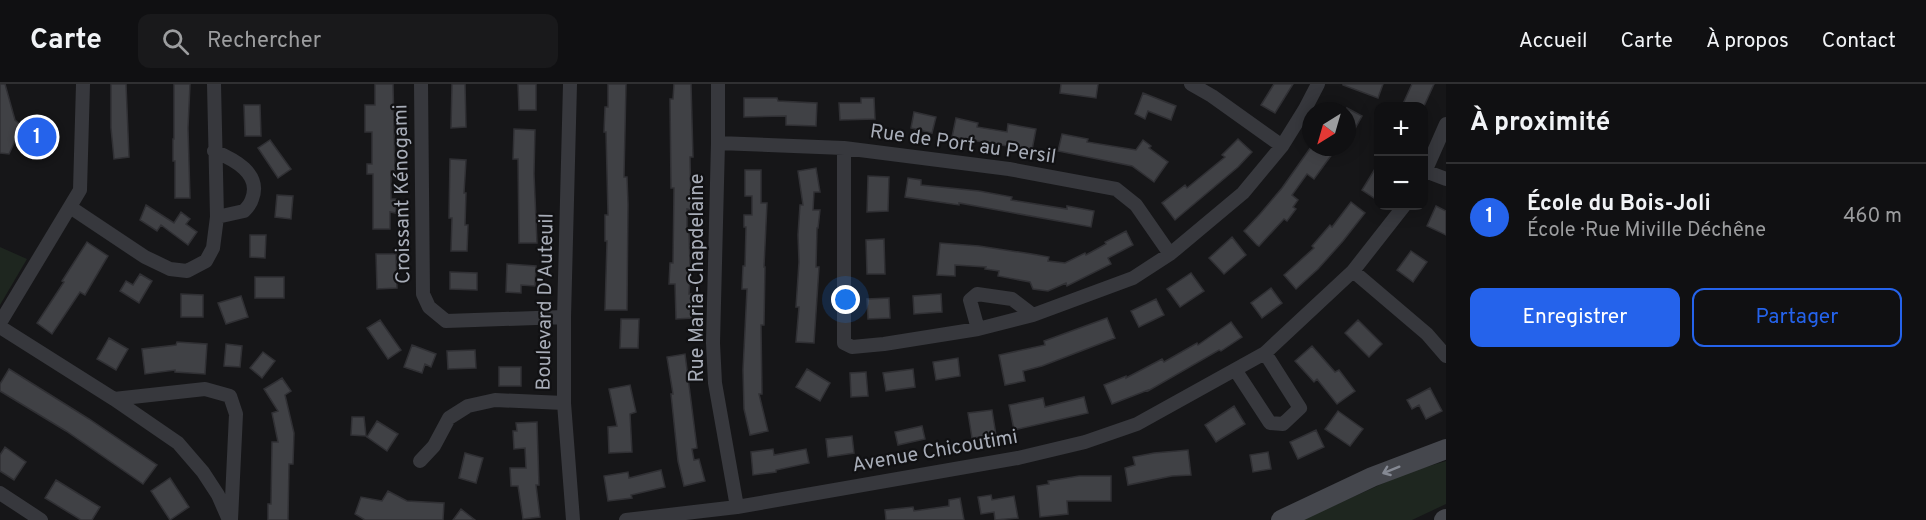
<!DOCTYPE html>
<html lang="fr">
<head>
<meta charset="utf-8">
<style>
  :root { --surface:#101012; --page:#19191b; --text:#f1f3f6; --muted:#9c9d9f; --line:#303032; --accent:#2563eb }
  body { margin:0; font-family:Overpass,sans-serif; background:var(--page); color:var(--text) }
  .controls { position:absolute; right:18px; top:18px; display:grid; overflow:hidden; border-radius:12px; box-shadow:0 3px 15px #0003 }
  .controls button { width:54px; height:54px; display:grid; place-items:center; padding:0; border:0; border-bottom:2px solid var(--line); background:var(--surface); color:var(--text); font:30px sans-serif }
  .compass { position:absolute; left:1302px; top:18px; width:54px; height:54px; border-radius:50%; background:var(--surface); box-shadow:0 3px 15px #0003; rotate:217deg }
  .you { position:absolute; left:846px; top:216px; width:21px; height:21px; margin:-15px; border:4px solid #fff; border-radius:50%; background:#1a73e8; box-shadow:0 0 0 9px #1a73e833 }
  .badge { display:grid; place-items:center; width:39px; height:39px; border-radius:50%; background:var(--accent); color:#fff; font-size:20px; font-weight:700 }
  .pin { position:absolute; translate:-50% -50%; border:3px solid #fff; box-shadow:0 2px 6px #0006 }
  .list { margin:0; padding:0; list-style:none }
  h2 { display:flex; justify-content:space-between; align-items:center; height:78px; margin:0; padding:0 24px; font-size:26px }
  h2 small { font-size:20px; font-weight:400; color:var(--muted) }
  .list li { display:grid; grid-template-columns:39px 1fr auto; gap:18px; align-items:center; box-sizing:border-box; height:108px; padding:0 24px; border-top:2px solid var(--line) }
  .list b { display:block; font-size:22px; white-space:nowrap }
  .list p { margin:0; font-size:20px; white-space:nowrap; color:var(--muted) }
  .list em { font-size:20px; font-style:normal; color:var(--muted) }
  .actions { display:flex; gap:12px; padding:18px 24px }
  .actions a { flex:1; padding:14px 0; border:2px solid var(--accent); border-radius:12px; text-align:center; font-size:21px; color:var(--accent) }
  .actions .main { background:var(--accent); color:#fff }
  .icon { flex:none; width:33px; height:33px; fill:none; stroke:currentColor; stroke-width:2; stroke-linecap:round; stroke-linejoin:round }
  .map { position:relative; flex:none; width:1446px; height:436px; overflow:hidden }
  header { display:flex; align-items:center; gap:36px; box-sizing:border-box; height:84px; padding:0 30px; background:var(--surface); border-bottom:2px solid var(--line) }
  header strong { font-size:28px }
  nav { display:flex; gap:33px; margin-inline-start:auto; font-size:21px }
  .search { width:420px; height:54px; background:var(--page); display:flex; align-items:center; gap:15px; box-sizing:border-box; padding:0 21px; border-radius:12px; color:var(--muted); font-size:22px }
  main { display:flex }
  aside { flex:1; background:var(--surface) }
  .map>svg:first-child { display:block }
  .green { fill:#1e261f }
  .building { fill:#404145; stroke:#303034; stroke-width:1.5 }
  .lines { fill:none; stroke-linecap:round; stroke-linejoin:round }
  .street { stroke:#37383d; stroke-width:14 }
  .secondary { stroke:#45474d; stroke-width:20 }
  .oneway { stroke:#858993 }
  .labels { text-anchor:middle; dominant-baseline:central; stroke-width:4.5; stroke-linejoin:round; paint-order:stroke }
  .street-label { font-size:20px; fill:#a8adb8; stroke:#111113 }
</style>
</head>
<body>
<header>
<strong>Carte</strong>
<div class="search"><svg class="icon" aria-label="search" viewBox="0 0 24 24"><circle cx="10" cy="10" r="6"/><path d="M15 15l6 6"/></svg>Rechercher</div>
<nav><a>Accueil</a><a>Carte</a><a>À propos</a><a>Contact</a></nav>
</header>
<main>
<div class="map">
<svg width="1446" height="436" viewBox="0 0 1446 436">
  <rect width="100%" height="100%" fill="#161618"/>
  <path class="green" d="M 0,163 L 27,175 L 0,221 Z
    M 1446,377 L 1446,420 L 1412,436 L 1302,436 L 1406,389 Z"/>
  <path class="building" d="M 0,0 L 5,0 L 15,36 L 22,42 L 9,70 L 0,69 Z
    M 111,0 L 126,0 L 129,73 L 114,75 L 111,44 Z
    M 174,0 L 190,0 L 188,44 L 190,114 L 175,114 L 175,77 L 173,77 L 173,55 L 174,55 Z
    M 375,0 L 393,0 L 395,87 L 391,87 L 391,115 L 396,115 L 396,129 L 390,128 L 390,145 L 373,145 L 373,90 L 367,90 L 367,80 L 372,80 L 372,48 L 365,48 L 365,21 L 375,21 Z
    M 452,0 L 465,0 L 466,43 L 451,44 Z
    M 518,0 L 536,0 L 536,26 L 519,26 Z
    M 608,0 L 626,0 L 624,93 L 627,93 L 628,120 L 627,226 L 605,226 L 607,157 L 605,157 L 605,131 L 608,131 L 606,48 L 604,48 L 605,23 L 608,23 Z
    M 674,0 L 691,0 L 693,73 L 690,73 L 691,126 L 687,125 L 687,148 L 689,148 L 690,180 L 691,180 L 689,210 L 692,210 L 693,234 L 676,235 L 675,200 L 669,200 L 670,179 L 673,179 L 674,104 L 671,104 L 670,15 L 673,15 Z
    M 1061,0 L 1098,0 L 1096,14 L 1060,9 Z
    M 1274,0 L 1293,0 L 1275,29 L 1261,21 Z
    M 1343,0 L 1383,0 L 1378,14 L 1343,1 Z
    M 1412,0 L 1434,0 L 1424,22 L 1402,22 Z
    M 1143,9 L 1176,22 L 1171,36 L 1148,27 L 1145,35 L 1135,30 Z
    M 744,14 L 777,14 L 778,17 L 817,19 L 816,42 L 786,41 L 786,32 L 744,33 Z
    M 861,14 L 874,14 L 875,35 L 840,36 L 839,19 L 861,19 Z
    M 244,21 L 260,21 L 261,52 L 245,52 Z
    M 1347,24 L 1362,32 L 1347,59 Z
    M 914,28 L 936,33 L 932,49 L 911,44 Z
    M 956,34 L 978,39 L 977,43 L 1007,48 L 1008,40 L 1036,45 L 1032,66 L 952,53 Z
    M 514,45 L 535,46 L 534,90 L 537,159 L 519,159 L 518,75 L 513,75 Z
    M 1062,50 L 1088,55 L 1087,58 L 1136,66 L 1143,56 L 1151,62 L 1149,64 L 1168,78 L 1154,98 L 1132,82 L 1058,67 Z
    M 1238,55 L 1252,68 L 1238,83 L 1175,136 L 1162,119 L 1185,101 L 1187,104 L 1225,73 L 1222,71 Z
    M 270,56 L 291,85 L 278,94 L 258,64 Z
    M 1311,63 L 1324,63 L 1333,69 L 1314,95 L 1307,90 L 1292,111 L 1298,116 L 1293,123 L 1296,125 L 1287,137 L 1284,135 L 1259,162 L 1257,161 L 1244,147 L 1260,130 L 1282,104 Z
    M 450,75 L 466,76 L 464,109 L 466,109 L 465,141 L 468,141 L 467,167 L 451,167 L 452,134 L 449,134 Z
    M 1378,80 L 1378,108 L 1374,114 L 1362,106 Z
    M 816,84 L 820,108 L 814,108 L 813,126 L 820,126 L 818,144 L 817,144 L 816,183 L 819,183 L 814,259 L 796,258 L 799,223 L 796,223 L 799,178 L 798,151 L 800,121 L 803,121 L 798,87 Z
    M 745,86 L 761,86 L 761,119 L 767,119 L 764,183 L 765,183 L 764,241 L 761,241 L 762,310 L 759,310 L 768,347 L 750,351 L 744,325 L 743,286 L 747,205 L 742,205 L 743,182 L 745,182 L 746,143 L 744,143 L 744,131 L 752,131 L 752,112 L 745,112 Z
    M 868,92 L 889,93 L 888,127 L 867,128 Z
    M 908,94 L 921,96 L 921,101 L 979,107 L 1012,113 L 1011,116 L 1067,125 L 1067,122 L 1094,127 L 1091,143 L 959,119 L 959,121 L 905,113 Z
    M 277,111 L 293,112 L 291,135 L 275,133 Z
    M 1351,118 L 1365,129 L 1343,157 L 1318,185 L 1296,205 L 1284,191 L 1314,164 L 1312,162 L 1330,141 L 1332,143 Z
    M 146,121 L 174,139 L 181,128 L 190,135 L 186,140 L 197,148 L 188,161 L 161,141 L 157,147 L 140,136 Z
    M 1436,122 L 1446,127 L 1446,151 L 1427,142 Z
    M 1126,147 L 1133,161 L 1108,174 L 1111,180 L 1067,202 L 1066,199 L 1048,207 L 1033,205 L 1030,198 L 998,192 L 999,187 L 985,185 L 986,183 L 955,181 L 955,192 L 937,191 L 940,159 L 979,162 L 1032,170 L 1049,173 L 1048,177 L 1065,179 L 1085,169 L 1086,171 L 1106,160 L 1105,158 Z
    M 250,151 L 266,151 L 265,174 L 250,173 Z
    M 1232,153 L 1246,171 L 1224,190 L 1209,174 Z
    M 884,155 L 885,190 L 867,190 L 866,156 Z
    M 87,158 L 108,172 L 85,211 L 80,208 L 52,250 L 37,239 L 64,198 L 62,197 Z
    M 1411,167 L 1427,178 L 1413,198 L 1397,186 Z
    M 376,170 L 396,170 L 397,204 L 377,205 Z
    M 507,180 L 536,182 L 535,202 L 521,201 L 521,209 L 506,208 Z
    M 450,188 L 477,189 L 477,206 L 450,205 Z
    M 1191,189 L 1204,207 L 1180,223 L 1167,205 Z
    M 140,190 L 152,197 L 139,219 L 120,207 L 126,197 L 133,201 Z
    M 255,193 L 284,193 L 284,214 L 255,214 Z
    M 1271,204 L 1282,219 L 1262,234 L 1251,219 Z
    M 181,210 L 203,211 L 203,233 L 181,233 Z
    M 941,210 L 942,228 L 914,230 L 913,212 Z
    M 241,212 L 248,233 L 226,240 L 218,219 Z
    M 889,214 L 890,234 L 868,235 L 867,215 Z
    M 1156,215 L 1164,231 L 1139,243 L 1131,227 Z
    M 1107,234 L 1115,254 L 1042,282 L 1023,287 L 1025,297 L 1005,301 L 999,271 L 1045,261 L 1044,257 Z
    M 621,235 L 639,235 L 638,264 L 620,264 Z
    M 380,236 L 401,266 L 388,275 L 367,244 Z
    M 1358,236 L 1382,260 L 1369,273 L 1345,249 Z
    M 1231,238 L 1242,253 L 1221,267 L 1219,266 L 1148,307 L 1148,306 L 1112,320 L 1104,301 L 1126,292 L 1126,294 L 1162,275 L 1164,278 L 1197,259 L 1198,261 Z
    M 109,254 L 128,265 L 116,286 L 97,275 Z
    M 177,258 L 207,260 L 205,290 L 175,288 L 175,286 L 145,290 L 142,265 L 176,261 Z
    M 226,260 L 242,262 L 240,283 L 224,282 Z
    M 412,261 L 436,270 L 431,283 L 425,280 L 422,289 L 404,283 Z
    M 1312,262 L 1335,288 L 1339,286 L 1355,307 L 1337,320 L 1317,295 L 1314,298 L 1295,277 Z
    M 475,266 L 476,284 L 448,285 L 447,267 Z
    M 263,268 L 275,277 L 262,294 L 250,284 Z
    M 685,270 L 697,364 L 692,365 L 694,376 L 699,375 L 705,397 L 684,402 L 678,377 L 671,310 L 673,310 L 667,273 Z
    M 958,274 L 960,292 L 936,296 L 933,278 Z
    M 499,283 L 521,283 L 521,302 L 499,302 Z
    M 9,285 L 89,335 L 157,381 L 143,400 L 66,347 L 0,307 L 0,300 Z
    M 807,285 L 830,299 L 820,317 L 796,303 Z
    M 913,285 L 915,303 L 886,307 L 883,289 Z
    M 866,288 L 868,312 L 851,313 L 850,289 Z
    M 282,294 L 291,307 L 285,311 L 294,349 L 293,380 L 289,380 L 288,436 L 268,436 L 268,420 L 271,420 L 272,358 L 278,358 L 272,329 L 278,327 L 264,305 Z
    M 630,301 L 636,328 L 630,330 L 632,368 L 609,369 L 608,343 L 617,342 L 609,305 Z
    M 1430,304 L 1442,327 L 1426,335 L 1419,321 L 1412,325 L 1407,316 Z
    M 1084,313 L 1088,329 L 1014,346 L 1009,321 L 1043,314 L 1045,323 Z
    M 1234,322 L 1245,340 L 1216,358 L 1205,341 Z
    M 992,326 L 996,351 L 972,354 L 968,329 Z
    M 1338,327 L 1363,345 L 1350,362 L 1325,345 Z
    M 352,333 L 364,333 L 366,352 L 351,351 Z
    M 377,337 L 398,350 L 387,367 L 367,353 Z
    M 537,338 L 539,401 L 536,401 L 540,433 L 523,435 L 518,402 L 511,402 L 510,384 L 526,384 L 525,364 L 514,365 L 513,347 L 517,347 L 516,339 Z
    M 922,342 L 925,355 L 898,361 L 895,348 Z
    M 1316,346 L 1324,363 L 1298,375 L 1290,358 Z
    M 852,352 L 854,369 L 828,373 L 826,355 Z
    M 5,363 L 26,378 L 14,396 L 0,387 L 0,371 Z
    M 773,365 L 774,371 L 806,365 L 809,379 L 776,386 L 776,388 L 753,391 L 751,368 Z
    M 1188,366 L 1191,391 L 1172,392 L 1128,401 L 1125,384 L 1135,381 L 1133,373 L 1154,369 Z
    M 1268,368 L 1271,385 L 1253,388 L 1250,371 Z
    M 465,369 L 483,374 L 476,399 L 459,394 Z
    M 661,386 L 665,403 L 631,411 L 632,414 L 608,417 L 604,392 L 628,388 L 629,394 Z
    M 1079,392 L 1111,392 L 1111,417 L 1067,417 L 1068,430 L 1040,433 L 1037,402 L 1049,400 L 1048,397 Z
    M 170,394 L 189,423 L 170,436 L 151,407 Z
    M 56,396 L 100,423 L 92,436 L 81,436 L 45,414 Z
    M 388,407 L 407,417 L 444,419 L 443,436 L 365,436 L 355,430 L 361,413 L 382,417 Z
    M 991,411 L 992,416 L 1014,412 L 1018,434 L 995,436 L 994,428 L 981,430 L 978,413 Z
    M 960,414 L 964,436 L 886,436 L 885,426 L 913,423 L 914,427 L 949,422 L 949,416 Z
    M 461,425 L 475,436 L 453,436 Z"/>
  <g class="lines">
    <path class="street" d="M 421,0 L 423,210 L 429,223 L 446,237 L 564,233
      M 570,0 L 564,233 L 564,319 L 573,436
      M 718,0 L 718,59 L 713,259 L 715,299 L 737,423
      M 1191,0 L 1212,12 L 1282,62
      M 718,59 L 844,64 L 1009,85 L 1116,105 L 1136,121 L 1170,170
      M 844,64 L 844,259 L 852,263 L 884,260 L 978,245 L 1033,231 L 1133,194 L 1170,170 L 1243,109 L 1282,62 L 1305,25 L 1318,0
      M 214,67 C 233,75 262,89 252,115 C 251,119 247,124 244,127 L 217,133
      M 1425,87 L 1446,95
      M 1424,90 L 1446,40
      M 70,123 L 145,173 L 170,185 L 187,187 L 206,177 L 213,164 L 217,133 L 214,0
      M 1353,187 L 1427,250 L 1446,272
      M 0,239 L 80,106 L 83,0
      M 0,243 L 114,315 L 178,359 L 203,388 L 218,411 L 229,436
      M 978,245 L 970,216 L 977,210 L 1012,215 L 1033,231
      M 1236,287 L 1270,339 L 1283,340 L 1300,324 L 1265,269
      M 114,315 L 205,305 L 230,312 L 236,330 L 231,436
      M 420,377 L 434,362 L 449,334 L 468,322 L 495,316 L 564,319
      M 0,409 L 41,436
      M 626,436 L 737,423 L 1018,374 L 1085,358 L 1137,340 L 1265,269 L 1353,187 L 1404,122"/>
    <path class="secondary" d="M 1281,436 L 1372,393 L 1446,365
      M 1444,436 L 1446,435"/>
  </g>
  <defs><path id="oneway-shaft" d="M-6 0H5M1.5-3L5.5 0L1.5 3" fill="none" stroke-width="1.6" stroke-linecap="round" stroke-linejoin="round" transform="scale(1.5)"/></defs>
  <use class="oneway" href="#oneway-shaft" transform="translate(1391 386) rotate(158)"/>
  <g class="labels">
    <g class="street-label">
      <text transform="translate(963 61) rotate(8)">Rue de Port au Persil</text>
      <text transform="translate(403 110) rotate(-91)">Croissant Kénogami</text>
      <text transform="translate(698 194) rotate(-90)">Rue Maria-Chapdelaine</text>
      <text transform="translate(546 218) rotate(-89)">Boulevard D'Auteuil</text>
      <text transform="translate(935 368) rotate(-10)">Avenue Chicoutimi</text>
    </g>
  </g>
</svg>
<div class="controls">
<button>+</button>
<button>−</button>
</div>
<svg class="compass" viewBox="-18 -18 36 36"><path d="M0-13l5 13h-10z" fill="#e53935"/><path d="M0 13l5-13h-10z" fill="#9c9d9f"/></svg>
<div class="you"></div>
<div class="pin badge" style="left:37px;top:53px">1</div>
</div>
<aside>
<h2>À proximité<small></small></h2>
<ul class="list">
<li><span class="badge">1</span><div><b>École du Bois-Joli</b><p>École · Rue Miville Déchêne</p></div><em>460 m</em></li>
</ul>
<div class="actions"><a class="main">Enregistrer</a><a>Partager</a></div>
</aside>
</main>
</body>
</html>
